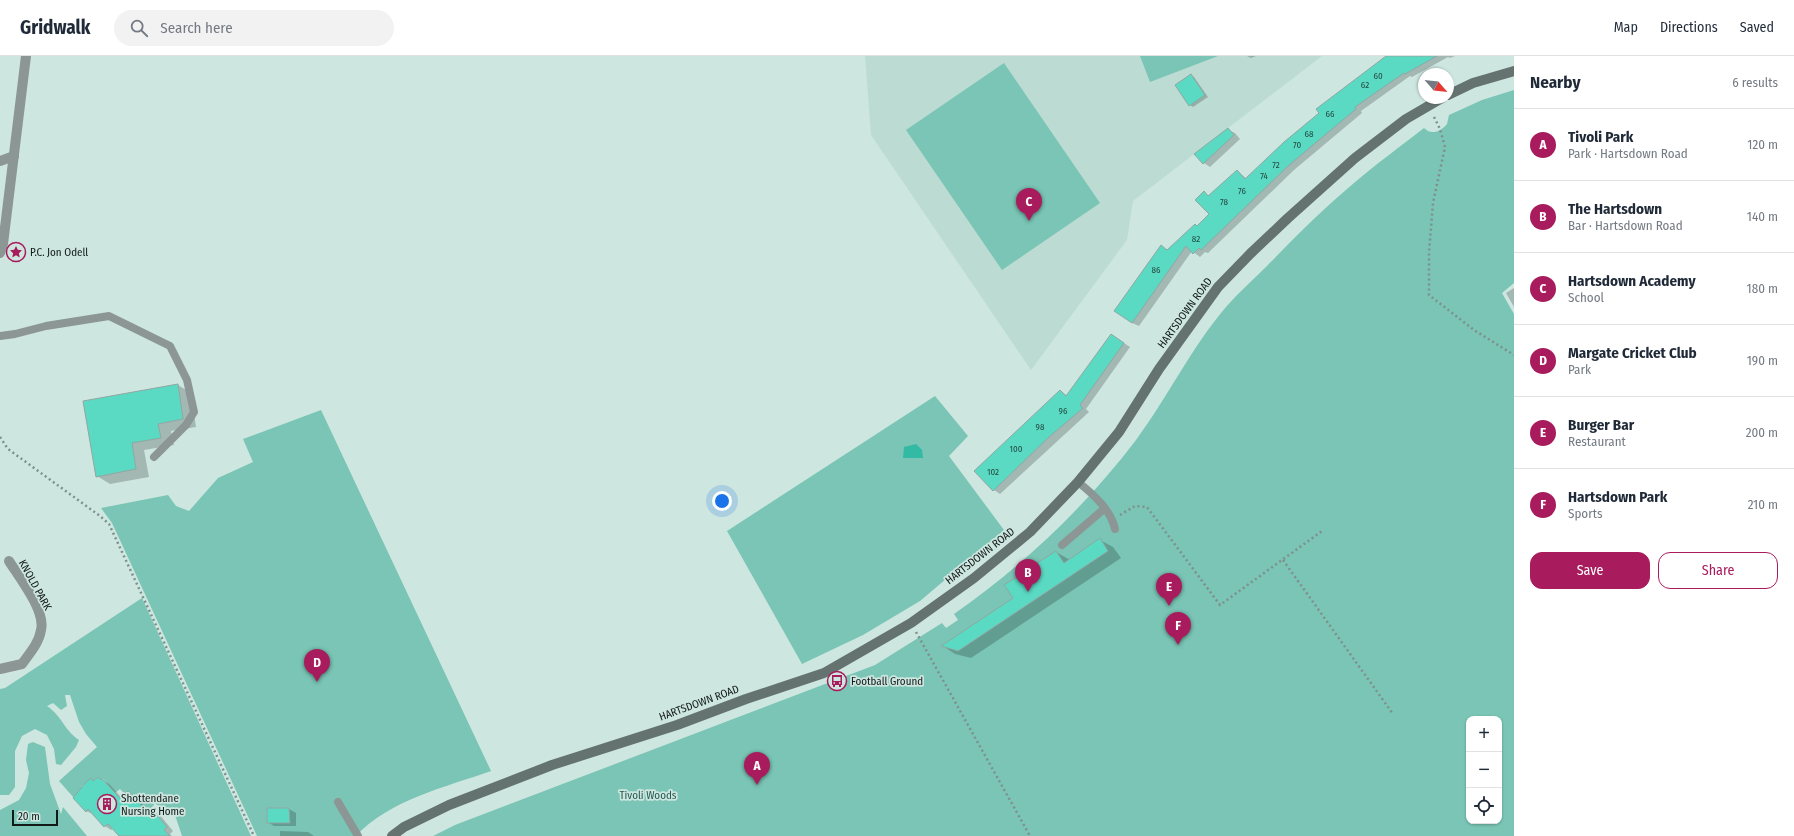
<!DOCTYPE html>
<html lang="en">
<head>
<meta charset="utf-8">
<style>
  :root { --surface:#fff; --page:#f2f2f3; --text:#1f2937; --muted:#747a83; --line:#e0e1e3; --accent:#a81b5d }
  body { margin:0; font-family:"Fira Sans Condensed",sans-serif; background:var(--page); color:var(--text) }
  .controls { position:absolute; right:12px; bottom:12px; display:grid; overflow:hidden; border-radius:8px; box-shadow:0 1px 3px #0004 }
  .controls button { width:36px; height:36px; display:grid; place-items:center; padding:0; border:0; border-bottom:1px solid var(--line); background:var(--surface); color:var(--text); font:20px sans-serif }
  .compass { position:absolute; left:1418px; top:12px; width:36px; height:36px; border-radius:50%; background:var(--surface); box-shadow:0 1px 3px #0004; rotate:118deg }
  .scale { position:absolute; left:12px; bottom:10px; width:46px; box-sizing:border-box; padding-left:4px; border:2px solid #121a18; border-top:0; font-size:11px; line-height:14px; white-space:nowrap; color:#121a18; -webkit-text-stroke:3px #cee6e0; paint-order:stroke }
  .you { position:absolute; left:722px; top:445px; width:14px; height:14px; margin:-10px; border:3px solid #fff; border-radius:50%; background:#1a73e8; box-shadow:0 0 0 6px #1a73e833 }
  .badge { display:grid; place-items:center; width:26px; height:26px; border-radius:50%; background:var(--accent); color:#fff; font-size:13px; font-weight:700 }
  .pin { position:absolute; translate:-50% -33px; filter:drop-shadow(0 1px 2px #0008) }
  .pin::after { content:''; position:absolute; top:21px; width:14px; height:12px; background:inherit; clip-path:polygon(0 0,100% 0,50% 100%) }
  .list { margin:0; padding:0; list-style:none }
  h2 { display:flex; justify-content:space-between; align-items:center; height:52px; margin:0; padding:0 16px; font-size:17px }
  h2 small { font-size:13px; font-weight:400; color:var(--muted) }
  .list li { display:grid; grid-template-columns:26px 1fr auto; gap:12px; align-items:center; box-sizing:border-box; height:72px; padding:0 16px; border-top:1px solid var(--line) }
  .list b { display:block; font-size:15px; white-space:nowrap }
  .list p { margin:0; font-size:13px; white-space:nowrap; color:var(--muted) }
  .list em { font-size:13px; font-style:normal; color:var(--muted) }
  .actions { display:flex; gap:8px; padding:12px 16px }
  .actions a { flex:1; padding:9px 0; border:1px solid var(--accent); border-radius:12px; text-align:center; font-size:14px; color:var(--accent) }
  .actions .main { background:var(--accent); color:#fff }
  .icon { flex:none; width:22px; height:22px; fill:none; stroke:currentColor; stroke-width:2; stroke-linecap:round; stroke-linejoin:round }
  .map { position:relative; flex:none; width:1514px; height:780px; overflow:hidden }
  header { display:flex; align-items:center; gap:24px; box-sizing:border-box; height:56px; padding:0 20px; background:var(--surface); border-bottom:1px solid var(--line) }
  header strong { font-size:19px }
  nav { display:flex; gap:22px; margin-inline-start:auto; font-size:14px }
  .search { width:280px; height:36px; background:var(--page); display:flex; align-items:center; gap:10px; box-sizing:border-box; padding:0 14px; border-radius:22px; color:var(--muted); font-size:15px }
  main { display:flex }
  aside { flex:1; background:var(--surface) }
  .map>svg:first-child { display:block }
  .built { fill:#bbdbd3 }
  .green { fill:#7ac5b5; fill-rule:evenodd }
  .water { fill:#32baa4 }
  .shadow { fill:#0003 }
  .building { fill:#5bdac3; stroke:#90a7a2 }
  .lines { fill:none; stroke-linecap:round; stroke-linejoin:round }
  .path { stroke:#7f908c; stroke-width:2.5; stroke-dasharray:2 3; stroke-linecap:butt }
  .service { stroke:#8c9694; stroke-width:8 }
  .minor { stroke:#8c9694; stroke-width:10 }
  .tertiary { stroke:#8c9694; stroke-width:10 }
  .secondary { stroke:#657370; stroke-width:10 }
  .labels { text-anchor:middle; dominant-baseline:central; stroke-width:3.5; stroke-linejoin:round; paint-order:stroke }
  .number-label { font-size:9px; fill:#244a43 }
  .poi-label { font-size:11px; fill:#121a18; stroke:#cee6e0; text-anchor:start }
  .street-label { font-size:11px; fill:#121a18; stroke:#cee6e0 }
  .park-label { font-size:11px; fill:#265b51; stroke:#cee6e0 }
</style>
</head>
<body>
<header>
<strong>Gridwalk</strong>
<div class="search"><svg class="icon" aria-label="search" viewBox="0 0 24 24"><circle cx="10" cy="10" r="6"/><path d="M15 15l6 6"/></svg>Search here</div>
<nav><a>Map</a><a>Directions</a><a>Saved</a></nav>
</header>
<main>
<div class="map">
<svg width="1514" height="780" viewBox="0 0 1514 780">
  <rect width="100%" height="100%" fill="#cee6e0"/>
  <path class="built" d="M 865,0 L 1322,0 L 1133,145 L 1127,184 L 1031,314 L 871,79 Z"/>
  <path class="green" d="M 1140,0 L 1218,0 L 1150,26 Z
    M 1004,7 L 1100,147 L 1002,214 L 906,74 Z
    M 1514,34 L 1514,227 L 1502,237 L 1514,258 L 1514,780 L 433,780 L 455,769 L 875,609 L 942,567 L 946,572 L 958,564 L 954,558 C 1023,510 1085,451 1136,384 C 1168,341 1191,292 1226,251 C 1239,236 1254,223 1267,210 C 1295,181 1323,153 1354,127 C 1376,108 1401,90 1424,72 C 1432,80 1441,75 1447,68 L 1449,59 L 1482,44 ZM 1469,663 L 1499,663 L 1499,765 L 1469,765 Z
    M 935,340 L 968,380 L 949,400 L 1004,474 L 920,545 L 863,579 L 802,608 L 727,475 Z
    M 321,354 L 491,715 C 446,731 389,744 356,780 L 257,780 L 112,467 L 101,452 L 168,439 L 176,450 L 189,455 L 218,422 L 253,406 L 243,383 Z
    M 142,542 L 251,780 L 182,780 L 175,759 L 154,747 L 154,749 L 137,765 L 137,745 L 128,735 L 125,738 L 120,733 L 115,737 L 103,723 L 101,724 L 98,721 L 93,725 L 91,722 L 81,731 L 82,732 L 78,736 L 79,737 L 74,742 L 59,725 L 97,691 L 86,678 L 79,666 L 70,639 L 65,639 L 67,650 L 61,654 L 53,647 L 47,650 C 63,661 63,673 79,684 L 76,691 L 61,709 L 56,708 L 54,693 L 47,679 L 35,673 L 22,680 L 15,695 L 15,731 L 9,739 L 0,739 L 0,633 L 5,632 Z
    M 33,686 L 45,691 L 50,728 L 61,758 L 63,751 L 87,780 L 0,780 L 0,754 L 19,744 L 26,732 L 29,717 L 26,704 L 28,688 Z"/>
  <path class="water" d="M 916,388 L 922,394 L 923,402 L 903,402 L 904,391 Z"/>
  <path class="shadow" d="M 1247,0 L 1256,0 L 1251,2 Z
    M 1388,0 L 1455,0 L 1450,2 L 1448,1 L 1412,21 L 1410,20 L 1361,55 L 1362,57 L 1294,114 L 1208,197 L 1205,196 L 1200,201 L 1192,195 L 1139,270 L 1132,267 L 1168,195 L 1210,158 L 1204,137 L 1210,140 L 1237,115 L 1247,123 Z
    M 1191,19 L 1194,21 L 1208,41 L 1193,51 L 1190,49 Z
    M 1228,74 L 1235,77 L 1240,83 L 1210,111 L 1204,107 Z
    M 1514,232 L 1514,251 L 1506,237 Z
    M 1118,283 L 1130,291 L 1086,353 L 1089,356 L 1000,438 L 994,434 L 1060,335 L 1068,340 Z
    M 178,329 L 191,337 L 196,371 L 171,375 L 174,389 L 144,394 L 149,421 L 110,428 L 97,420 Z
    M 1100,484 L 1113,491 L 1121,502 L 971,602 L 955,598 L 943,590 L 1014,542 L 1056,496 L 1070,504 Z
    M 98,722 L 109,728 L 122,742 L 128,736 L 135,740 L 151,758 L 154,756 L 160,759 L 173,775 L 170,778 L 172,780 L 121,780 L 114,772 L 111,774 L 105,770 L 93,758 L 86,755 L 91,723 L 94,725 Z
    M 289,753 L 296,757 L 296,770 L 274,770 L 268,766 Z
    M 280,775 L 308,776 L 314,780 L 280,780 Z"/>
  <path class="building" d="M 1386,0 L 1437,0 L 1405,18 L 1404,17 L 1355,51 L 1356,53 L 1288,110 L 1201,194 L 1199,192 L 1193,198 L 1186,190 L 1132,267 L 1114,255 L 1161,189 L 1167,194 L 1195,168 L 1197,170 L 1209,158 L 1195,144 L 1204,135 L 1208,140 L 1237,114 L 1245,123 L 1284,86 L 1319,57 L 1316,53 Z
    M 1191,18 L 1205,39 L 1189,50 L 1175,29 Z
    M 1228,72 L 1234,79 L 1203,108 L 1194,98 Z
    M 1111,278 L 1124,287 L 1080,349 L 1083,352 L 1049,381 L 993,435 L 974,415 L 1060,334 L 1066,340 Z
    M 178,328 L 183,363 L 158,368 L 161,382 L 132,387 L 136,413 L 96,421 L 83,345 Z
    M 1100,482 L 1108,495 L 958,595 L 941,590 L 1013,542 L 1004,529 L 1018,520 L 1018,519 L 1056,495 L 1064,507 Z
    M 98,721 L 101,724 L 102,723 L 120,742 L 128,735 L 149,758 L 153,754 L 167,771 L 164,774 L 170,780 L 119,780 L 108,768 L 104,771 L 88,753 L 86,756 L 73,742 L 86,726 L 91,722 L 93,725 Z
    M 267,752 L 289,752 L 290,767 L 267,767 Z"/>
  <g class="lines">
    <path class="path" d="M 1434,61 L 1440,73 L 1445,91 L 1433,147 L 1429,196 L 1429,239 L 1474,274 L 1514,299
      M 0,381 L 8,393 L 100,460 L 109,468 L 254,780
      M 1120,459 L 1135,450 L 1147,451 L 1220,549 L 1322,475
      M 1283,504 L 1393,658
      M 916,576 L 1030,780"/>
    <path class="service" d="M 0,280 L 15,278 L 46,270 L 109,260 L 170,290 L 187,324 L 194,356 L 186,369 L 154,401
      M 1078,426 C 1093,438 1111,454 1115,473
      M 1062,489 L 1104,453
      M 338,746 L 358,780"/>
    <path class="minor" d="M 0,105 L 14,100
      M 0,613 L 22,608 C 30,597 39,587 41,574 C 46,555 19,521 9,505"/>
    <path class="tertiary" d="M 0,197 L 3,188 L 26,0"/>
    <path class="secondary" d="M 1448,39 L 1473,27 L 1514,15
      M 392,780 L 404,771 L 449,749 L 552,709 L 677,669 L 746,643 L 824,617 L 911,567 L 974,522 L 1030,476 L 1078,426 L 1119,376 L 1159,313 L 1218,231 L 1250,198 L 1288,162 L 1355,102 L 1406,63 L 1442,42"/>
  </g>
  <defs>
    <g id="sight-ring" transform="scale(1)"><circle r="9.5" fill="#cee6e0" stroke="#a81b5d" stroke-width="1.5"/><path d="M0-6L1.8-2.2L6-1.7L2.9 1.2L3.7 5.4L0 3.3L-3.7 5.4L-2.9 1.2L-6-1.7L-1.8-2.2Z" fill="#a81b5d"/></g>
    <g id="bus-ring" transform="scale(1)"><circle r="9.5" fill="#cee6e0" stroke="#a81b5d" stroke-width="1.5"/><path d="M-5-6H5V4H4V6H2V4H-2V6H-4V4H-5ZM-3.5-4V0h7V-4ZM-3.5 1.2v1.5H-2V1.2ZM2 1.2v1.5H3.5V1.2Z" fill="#a81b5d"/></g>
    <g id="building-ring" transform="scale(1)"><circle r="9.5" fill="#cee6e0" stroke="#a81b5d" stroke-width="1.5"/><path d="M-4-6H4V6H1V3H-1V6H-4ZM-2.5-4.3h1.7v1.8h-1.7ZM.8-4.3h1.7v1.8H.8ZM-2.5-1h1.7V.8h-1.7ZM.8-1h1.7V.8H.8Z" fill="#a81b5d"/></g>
  </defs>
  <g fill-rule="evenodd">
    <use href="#sight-ring" x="16" y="196"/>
    <use href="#bus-ring" x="837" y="625"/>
    <use href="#building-ring" x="107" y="748"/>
  </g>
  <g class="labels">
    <g class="number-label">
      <text x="1378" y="20">60</text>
      <text x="1365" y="29">62</text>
      <text x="1330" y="58">66</text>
      <text x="1309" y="78">68</text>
      <text x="1297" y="89">70</text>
      <text x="1276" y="109">72</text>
      <text x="1264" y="120">74</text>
      <text x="1242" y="135">76</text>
      <text x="1224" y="146">78</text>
      <text x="1196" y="183">82</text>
      <text x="1156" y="214">86</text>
      <text x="1063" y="355">96</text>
      <text x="1040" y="371">98</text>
      <text x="1016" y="393">100</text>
      <text x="993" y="416">102</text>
    </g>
    <g class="poi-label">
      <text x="30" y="196">P.C. Jon Odell</text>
      <text x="851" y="625">Football Ground</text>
      <text x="121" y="742">Shottendane<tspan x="121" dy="13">Nursing Home</tspan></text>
    </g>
    <g class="street-label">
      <text transform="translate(1185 257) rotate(-54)">HARTSDOWN ROAD</text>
      <text transform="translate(980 500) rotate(-38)">HARTSDOWN ROAD</text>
      <text transform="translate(35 529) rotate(61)">KNOLD PARK</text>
      <text transform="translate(699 647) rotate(-20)">HARTSDOWN ROAD</text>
    </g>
    <g class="park-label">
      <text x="648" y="739">Tivoli Woods</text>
    </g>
  </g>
</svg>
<div class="controls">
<button>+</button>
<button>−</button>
<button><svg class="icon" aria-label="locate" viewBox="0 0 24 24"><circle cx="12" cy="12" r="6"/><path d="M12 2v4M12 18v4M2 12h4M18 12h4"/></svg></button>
</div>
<svg class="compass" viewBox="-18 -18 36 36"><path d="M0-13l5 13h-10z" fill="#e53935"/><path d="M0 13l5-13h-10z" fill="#747a83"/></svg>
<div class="scale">20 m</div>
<div class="you"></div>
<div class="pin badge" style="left:757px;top:729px">A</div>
<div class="pin badge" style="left:1028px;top:536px">B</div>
<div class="pin badge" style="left:1029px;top:165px">C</div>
<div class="pin badge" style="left:317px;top:626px">D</div>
<div class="pin badge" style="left:1169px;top:550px">E</div>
<div class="pin badge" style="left:1178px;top:589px">F</div>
</div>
<aside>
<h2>Nearby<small>6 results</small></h2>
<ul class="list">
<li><span class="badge">A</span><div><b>Tivoli Park</b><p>Park · Hartsdown Road</p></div><em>120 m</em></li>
<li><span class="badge">B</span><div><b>The Hartsdown</b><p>Bar · Hartsdown Road</p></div><em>140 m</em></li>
<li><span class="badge">C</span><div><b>Hartsdown Academy</b><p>School</p></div><em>180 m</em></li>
<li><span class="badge">D</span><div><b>Margate Cricket Club</b><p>Park</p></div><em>190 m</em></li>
<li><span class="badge">E</span><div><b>Burger Bar</b><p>Restaurant</p></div><em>200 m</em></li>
<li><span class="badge">F</span><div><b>Hartsdown Park</b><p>Sports</p></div><em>210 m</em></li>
</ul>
<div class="actions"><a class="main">Save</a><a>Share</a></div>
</aside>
</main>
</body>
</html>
